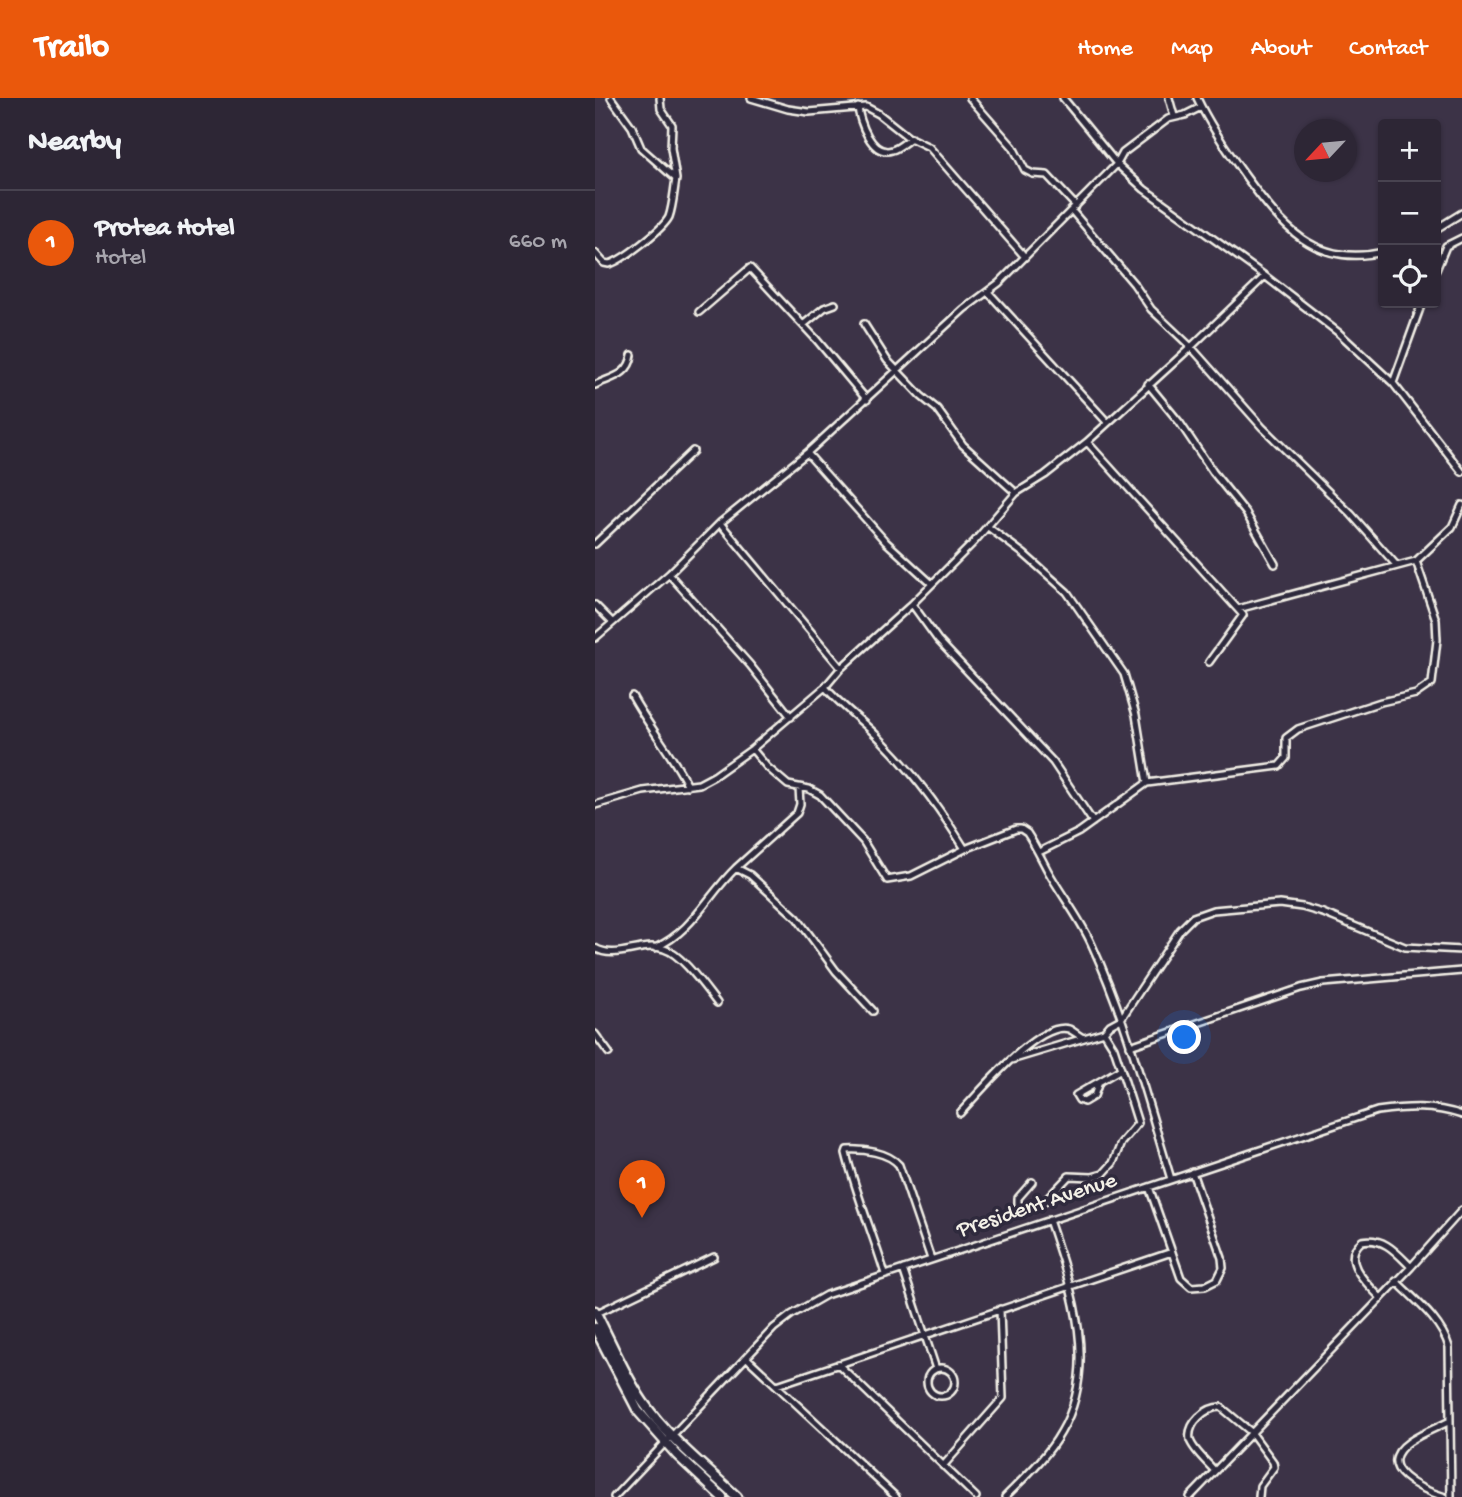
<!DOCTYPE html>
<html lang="en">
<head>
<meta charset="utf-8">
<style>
  :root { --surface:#2d2635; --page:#393241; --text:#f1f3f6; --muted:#a7a5ad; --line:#484350; --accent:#ea580c }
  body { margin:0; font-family:"Gochi Hand",sans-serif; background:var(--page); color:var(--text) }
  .controls { position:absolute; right:21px; top:21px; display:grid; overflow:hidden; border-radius:7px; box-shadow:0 2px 5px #0004 }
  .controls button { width:63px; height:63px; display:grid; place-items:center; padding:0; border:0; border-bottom:2px solid var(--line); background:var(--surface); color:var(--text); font:35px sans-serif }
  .compass { position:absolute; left:699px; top:21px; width:63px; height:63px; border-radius:50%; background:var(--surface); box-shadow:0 2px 5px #0004; rotate:244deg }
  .you { position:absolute; left:590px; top:940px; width:24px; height:24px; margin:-18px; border:5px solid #fff; border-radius:50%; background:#1a73e8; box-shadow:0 0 0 10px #1a73e833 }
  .badge { display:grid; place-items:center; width:46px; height:46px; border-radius:50%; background:var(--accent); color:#fff; font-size:23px; font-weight:700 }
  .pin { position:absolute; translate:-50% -58px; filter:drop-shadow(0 2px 4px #0008) }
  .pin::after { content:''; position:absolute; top:37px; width:24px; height:21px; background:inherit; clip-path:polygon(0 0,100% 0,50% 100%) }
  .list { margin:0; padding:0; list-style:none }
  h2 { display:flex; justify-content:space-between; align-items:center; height:91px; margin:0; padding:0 28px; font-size:30px }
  h2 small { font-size:23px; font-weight:400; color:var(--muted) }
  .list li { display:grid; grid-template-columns:46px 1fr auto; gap:21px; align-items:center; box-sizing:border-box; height:105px; padding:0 28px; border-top:2px solid var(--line) }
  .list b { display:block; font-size:26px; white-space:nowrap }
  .list p { margin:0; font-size:23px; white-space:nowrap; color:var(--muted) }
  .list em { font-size:23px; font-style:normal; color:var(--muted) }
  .icon { flex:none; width:38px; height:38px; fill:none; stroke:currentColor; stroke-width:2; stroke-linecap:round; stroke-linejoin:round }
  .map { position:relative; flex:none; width:867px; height:1399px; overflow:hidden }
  header { display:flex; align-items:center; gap:42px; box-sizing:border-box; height:98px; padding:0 35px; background:var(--accent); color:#fff }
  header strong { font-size:33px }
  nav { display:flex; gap:38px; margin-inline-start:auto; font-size:24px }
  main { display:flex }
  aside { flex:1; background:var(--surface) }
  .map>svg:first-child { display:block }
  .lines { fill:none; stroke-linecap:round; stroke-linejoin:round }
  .street-casing { stroke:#f4f1e8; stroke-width:10 }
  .secondary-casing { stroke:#f4f1e8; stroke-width:13 }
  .street { stroke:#2f2a3d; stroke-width:5 }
  .secondary { stroke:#2f2a3d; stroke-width:8 }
  .labels { text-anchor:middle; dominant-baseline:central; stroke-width:7; stroke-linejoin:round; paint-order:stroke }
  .street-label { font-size:23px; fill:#f4f1e8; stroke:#2f2a3d }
</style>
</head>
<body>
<header>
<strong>Trailo</strong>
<nav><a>Home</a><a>Map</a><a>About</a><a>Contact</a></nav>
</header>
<main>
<aside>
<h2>Nearby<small></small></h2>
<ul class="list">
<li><span class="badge">1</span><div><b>Protea Hotel</b><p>Hotel</p></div><em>660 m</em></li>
</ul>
</aside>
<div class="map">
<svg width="867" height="1399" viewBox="0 0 867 1399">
  <rect width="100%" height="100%" fill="#3c3347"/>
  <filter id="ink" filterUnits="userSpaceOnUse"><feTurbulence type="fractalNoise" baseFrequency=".0143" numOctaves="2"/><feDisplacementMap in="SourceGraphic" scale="14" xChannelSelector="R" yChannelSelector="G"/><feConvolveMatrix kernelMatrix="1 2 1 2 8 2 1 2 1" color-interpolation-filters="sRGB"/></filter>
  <g filter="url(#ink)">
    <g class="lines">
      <g class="street-casing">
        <path id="street" d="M 65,0 L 66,11 L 77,27 L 76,50 L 81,81
          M 156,0 L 193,11 L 214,14 L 271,9 L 284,16 L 313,39 L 334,49 L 430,159
          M 375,0 L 418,49 L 430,72 L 438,76 L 452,77 L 481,108
          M 468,0 L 522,66 L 549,91 L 670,178 L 744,235 L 798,285 L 867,374
          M 574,0 L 579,18
          M 602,0 C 615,28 633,54 651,79 C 687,128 720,170 788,154
          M 263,9 C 264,23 277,59 297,52 C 304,50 310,44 316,40
          M 477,113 L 539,186 L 556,211 L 596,249 L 667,329 L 756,416 L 802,468
          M 841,131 L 867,115
          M 0,155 L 9,165 L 14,166 C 27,163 68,131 74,119 C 78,108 79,92 81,81 L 46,50 L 37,29 L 16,0
          M 841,172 L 851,148 L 867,140
          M 393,194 L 512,324
          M 104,214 L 155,170 L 221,241 L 272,302
          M 269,226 L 292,262 L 326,298 L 342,311 L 368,347 L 421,395
          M 208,227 L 229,210 L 240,206
          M 798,285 L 827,205
          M 553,286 L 585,325 L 618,374 L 651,415 L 680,466
          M 0,287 C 16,279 34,278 37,257
          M 492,344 L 648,517 L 614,564
          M 212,355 L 291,444 L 337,486
          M 125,425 L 246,570
          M 393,429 L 429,456 L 472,494 L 529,576 L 541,617 L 552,685
          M 0,446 L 98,353
          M 74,476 L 155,567 L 196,619
          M 317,506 L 343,542 L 458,664 L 498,724
          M 0,507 L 17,524
          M 643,511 L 821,463 L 857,429 L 867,407
          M 0,540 L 74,476 L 125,425 L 212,355 L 369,211 L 404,185 L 522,66 L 528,55 L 573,21 L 590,17 L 606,9
          M 230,589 C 247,609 268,623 286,642 C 319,675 346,712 370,751 L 421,731 L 426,731 L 432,735 C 440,747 446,760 453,773 C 467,798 485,820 497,847 C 531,921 552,1002 576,1081
          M 37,598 C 54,629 77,656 93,688
          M 157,651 L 172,669 L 193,687 L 214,691 L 225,697 L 268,743 L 292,782 L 316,778 L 370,751
          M 0,707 L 48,693 L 104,686 L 119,678 L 157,651 L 230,589 L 246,570 L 317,506 L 379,444 L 421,395 L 450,377 L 492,344 L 596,249 L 670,178
          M 444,754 L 484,734 L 552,685 L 684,668 L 691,660 L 691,640 L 703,631 L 786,604 L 821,596 L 837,585 L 842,542 L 841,522 L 821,463
          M 141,770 L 202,715 L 205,706 L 204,690
          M 0,850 C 21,863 47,843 69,851 C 87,856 110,890 122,905
          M 60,850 C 99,832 111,799 141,770 L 155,777 L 202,820 L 241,873 L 278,913
          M 0,936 L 14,955
          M 535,948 L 706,890 L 728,885 L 867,873
          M 416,962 L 509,934 L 515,927 L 526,921 L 585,832 L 598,819 L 618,812 L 685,806 L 707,809 L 728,815 L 810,849 L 867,852
          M 504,984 L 499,998 L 489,1004 L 484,1002 L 481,997 L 526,971 L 519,950 L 509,934
          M 365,1015 C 385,994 444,922 474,931 C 478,933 483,937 488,940
          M 437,1084 L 423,1100 L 423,1107 L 430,1110 L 449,1104 L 474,1078 L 497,1079 L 508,1076 L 518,1065 L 526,1045 L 543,1025 L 526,971
          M 554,1089 L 586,1180 L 596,1189 L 610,1188 L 622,1182 L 628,1170 L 627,1160 L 597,1074
          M 308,1171 L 341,1271
          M 290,1176 C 278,1136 261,1096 251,1055 L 252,1052 C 268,1051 293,1054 304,1067 L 336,1161
          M 801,1183 C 821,1203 846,1222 854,1249 L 856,1399
          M 785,1199 C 770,1184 745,1161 767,1143 C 789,1139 801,1154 816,1169
          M 0,1216 L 119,1159
          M 152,1260 L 301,1399
          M 243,1266 L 381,1399
          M332 1284a14 14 0 1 1 28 0a14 14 0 1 1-28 0Z
          M 182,1287 L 577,1154
          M 348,1368 L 408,1300 L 405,1211
          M 619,1372 C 612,1364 598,1352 595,1342 C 592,1325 611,1309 626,1309 L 656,1334 L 678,1364 L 679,1369 L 665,1388 L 664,1399
          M 19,1399 L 179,1230 L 196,1217 L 231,1197 L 782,1013 C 812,1009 838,1007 867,1017
          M 410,1399 C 430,1379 452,1359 466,1334 C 505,1268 476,1188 454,1122
          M 595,1399 L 816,1169 L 867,1112
          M 850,1399 C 827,1392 777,1370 814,1344 C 825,1336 841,1330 853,1324"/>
      </g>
      <g class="secondary-casing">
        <path id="secondary" d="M 0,1213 C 15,1242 30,1278 48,1304 C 73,1340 110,1369 142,1399
          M 0,1230 L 43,1313 L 82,1357 L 127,1399"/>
      </g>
      <use href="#street" class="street"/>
      <use href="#secondary" class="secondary"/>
    </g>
  </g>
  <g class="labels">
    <g class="street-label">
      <text transform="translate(442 1108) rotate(-18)">President Avenue</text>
    </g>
  </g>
</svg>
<div class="controls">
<button>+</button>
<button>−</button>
<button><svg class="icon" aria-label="locate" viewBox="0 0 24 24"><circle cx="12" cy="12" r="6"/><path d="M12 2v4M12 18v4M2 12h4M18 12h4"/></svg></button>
</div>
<svg class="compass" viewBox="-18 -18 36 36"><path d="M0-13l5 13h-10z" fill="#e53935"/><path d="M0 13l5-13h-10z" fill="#a7a5ad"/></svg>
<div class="you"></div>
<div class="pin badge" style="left:47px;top:1120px">1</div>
</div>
</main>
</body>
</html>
